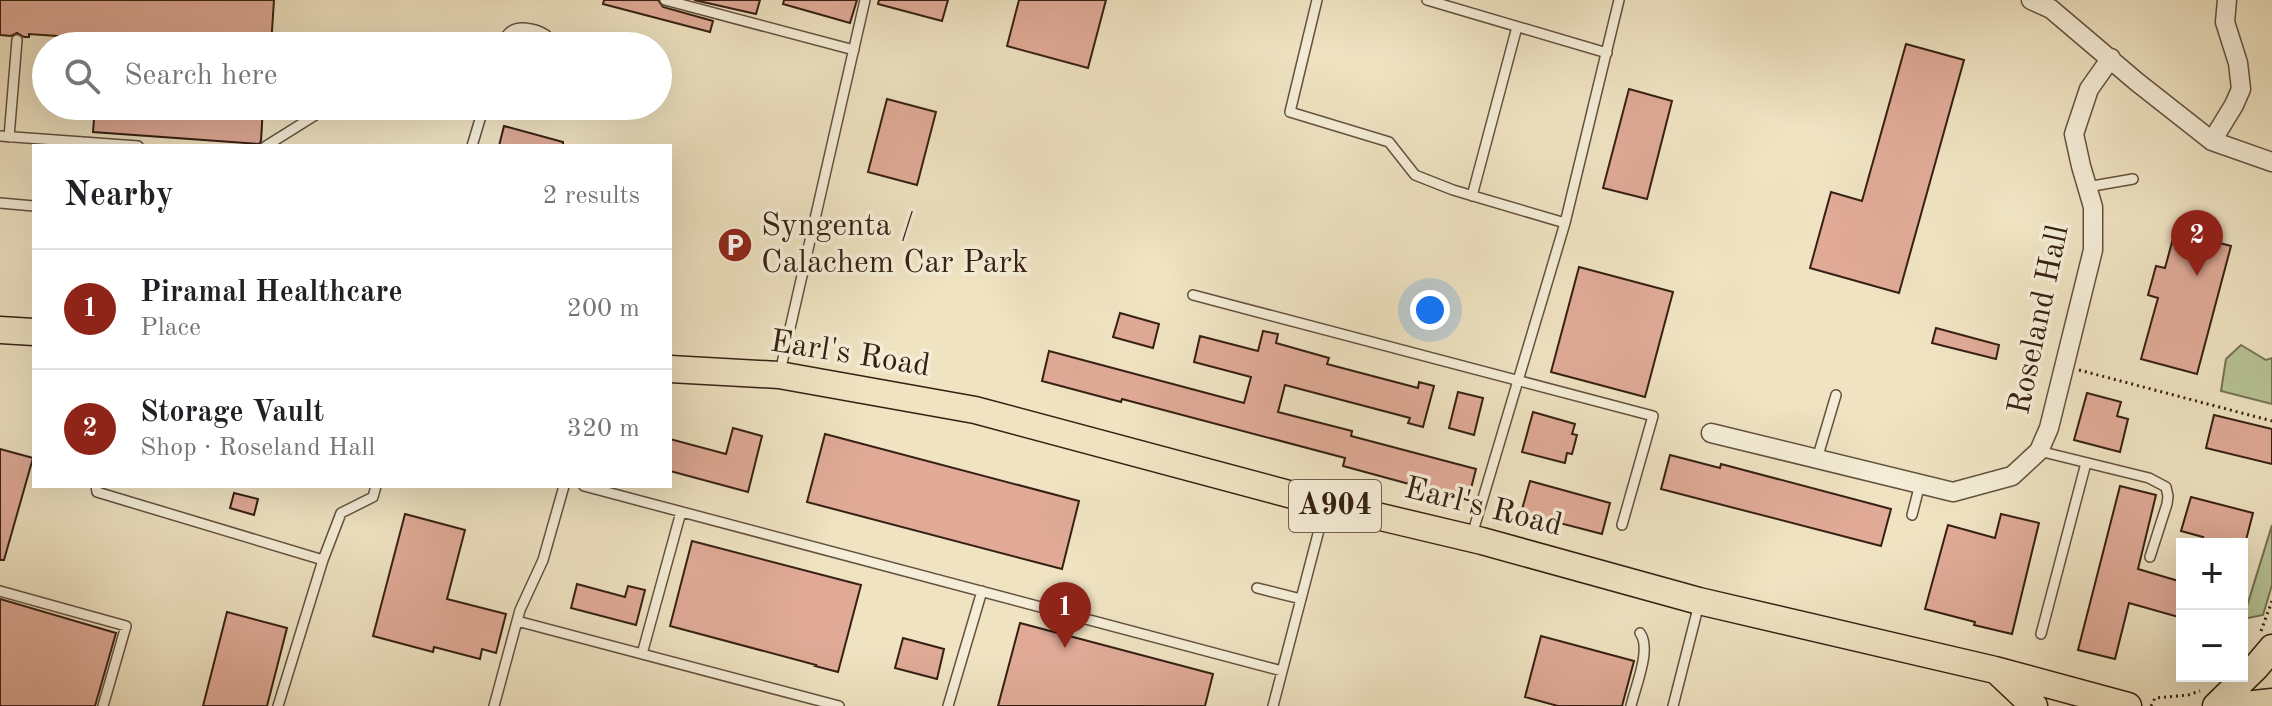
<!DOCTYPE html>
<html lang="en">
<head>
<meta charset="utf-8">
<style>
  :root { --surface:#fff; --page:#f6f6f6; --text:#202124; --muted:#757577; --line:#e0e0e0; --accent:#8f2418 }
  body { margin:0; font-family:"Old Standard TT",serif; background:var(--page); color:var(--text) }
  .controls { position:absolute; right:24px; bottom:24px; display:grid; overflow:hidden; border-radius:0px; box-shadow:0 8px 32px #0002 }
  .controls button { width:72px; height:72px; display:grid; place-items:center; padding:0; border:0; border-bottom:2px solid var(--line); background:var(--surface); color:var(--text); font:40px sans-serif }
  .you { position:absolute; left:1430px; top:310px; width:28px; height:28px; margin:-20px; border:6px solid #fff; border-radius:50%; background:#1a73e8; box-shadow:0 0 0 12px #1a73e833 }
  .badge { display:grid; place-items:center; width:52px; height:52px; border-radius:50%; background:var(--accent); color:#fff; font-size:26px; font-weight:700 }
  .pin { position:absolute; translate:-50% -66px; filter:drop-shadow(0 2px 4px #0008) }
  .pin::after { content:''; position:absolute; top:42px; width:28px; height:24px; background:inherit; clip-path:polygon(0 0,100% 0,50% 100%) }
  .list { margin:0; padding:0; list-style:none }
  h2 { display:flex; justify-content:space-between; align-items:center; height:104px; margin:0; padding:0 32px; font-size:34px }
  h2 small { font-size:26px; font-weight:400; color:var(--muted) }
  .list li { display:grid; grid-template-columns:52px 1fr auto; gap:24px; align-items:center; box-sizing:border-box; height:120px; padding:0 32px; border-top:2px solid var(--line) }
  .list b { display:block; font-size:30px; white-space:nowrap }
  .list p { margin:0; font-size:26px; white-space:nowrap; color:var(--muted) }
  .list em { font-size:26px; font-style:normal; color:var(--muted) }
  .icon { flex:none; width:44px; height:44px; fill:none; stroke:currentColor; stroke-width:2; stroke-linecap:round; stroke-linejoin:round }
  .map { position:relative; flex:none; width:2272px; height:706px; overflow:hidden }
  .search { position:absolute; background:var(--surface); box-shadow:0 8px 32px #0002; left:32px; top:32px; width:640px; height:88px; display:flex; align-items:center; gap:20px; box-sizing:border-box; padding:0 28px; border-radius:44px; color:var(--muted); font-size:30px }
  .panel { position:absolute; background:var(--surface); box-shadow:0 8px 32px #0002; left:32px; top:144px; width:640px; height:344px; border-radius:0px }
  .map>svg:first-child { display:block }
  .green { fill:#b7c495; stroke:#767254; stroke-width:2 }
  .building { fill:#e0aa97; stroke:#362013; stroke-width:2 }
  .lines { fill:none; stroke-linecap:round; stroke-linejoin:round }
  .lane-casing { stroke:#64513f; stroke-width:12 }
  .street-casing { stroke:#64513f; stroke-width:21 }
  .primary-casing { stroke:#362013; stroke-width:29 }
  .path { stroke:#362013; stroke-width:3; stroke-dasharray:2 4; stroke-linecap:butt }
  .lane { stroke:#f5edd7; stroke-width:9 }
  .street { stroke:#f5edd7; stroke-width:18 }
  .primary { stroke:#efe3c2; stroke-width:26 }
  .labels { text-anchor:middle; dominant-baseline:central; stroke-width:7; stroke-linejoin:round; paint-order:stroke }
  .shield { fill:#f5edd7; stroke:#6f5e4e; stroke-width:2 }
  .shield-label { font-size:30px; font-weight:bold; fill:#362013 }
  .poi-label { font-size:32px; fill:#362013; stroke:#f5edd7; text-anchor:start }
  .street-label { font-size:32px; fill:#362013; stroke:#f5edd7 }
</style>
</head>
<body>
<div class="map">
<svg width="2272" height="706" viewBox="0 0 2272 706">
  <rect width="100%" height="100%" fill="#efe3c2"/>
  <filter id="stains"><feTurbulence type="fractalNoise" baseFrequency=".0025" numOctaves="4"/><feColorMatrix values="0 0 0 0 .2 0 0 0 0 .09 0 0 0 0 .02 0 0 0 .5 -.17"/></filter>
  <radialGradient id="worn" r=".72"><stop offset=".6" stop-color="#630" stop-opacity="0"/><stop offset="1" stop-color="#630" stop-opacity=".3"/></radialGradient>
  <path class="green" d="M 2241,345 L 2266,360 L 2272,358 L 2272,404 L 2221,391 L 2226,359 Z
    M 2272,525 L 2272,585 L 2263,615 L 2243,619 Z"/>
  <path class="building" d="M 0,0 L 274,0 L 271,46 L 100,46 L 100,39 L 29,34 L 29,37 L 24,37 L 17,33 L 11,36 L 0,35 Z
    M 604,0 L 658,0 L 663,7 L 713,21 L 710,32 L 603,4 Z
    M 694,0 L 760,0 L 756,14 Z
    M 784,0 L 857,0 L 850,23 L 783,4 Z
    M 879,0 L 948,0 L 942,21 L 878,4 Z
    M 1019,0 L 1106,0 L 1088,68 L 1007,46 Z
    M 1906,44 L 1964,60 L 1899,293 L 1810,268 L 1831,192 L 1862,201 Z
    M 1629,89 L 1672,101 L 1647,199 L 1603,188 Z
    M 887,99 L 936,112 L 917,185 L 868,172 Z
    M 95,106 L 263,106 L 261,141 L 259,144 L 93,132 Z
    M 504,126 L 563,142 L 563,146 L 499,146 Z
    M 2175,231 L 2231,246 L 2197,374 L 2141,359 L 2158,298 L 2148,295 L 2156,266 L 2165,268 Z
    M 1579,267 L 1673,292 L 1645,397 L 1551,372 Z
    M 1120,313 L 1159,324 L 1153,348 L 1113,337 Z
    M 1936,328 L 1999,345 L 1996,359 L 1932,343 Z
    M 1263,331 L 1278,334 L 1276,343 L 1329,358 L 1327,364 L 1418,388 L 1419,382 L 1434,386 L 1423,427 L 1408,423 L 1410,418 L 1285,385 L 1278,412 L 1352,431 L 1351,436 L 1476,469 L 1468,500 L 1343,466 L 1345,458 L 1122,399 L 1121,402 L 1042,381 L 1049,351 L 1244,403 L 1251,377 L 1194,362 L 1200,336 L 1258,351 Z
    M 1458,392 L 1483,398 L 1474,435 L 1449,428 Z
    M 2087,393 L 2121,402 L 2117,416 L 2128,419 L 2120,452 L 2074,440 Z
    M 1533,412 L 1575,424 L 1572,434 L 1577,435 L 1572,454 L 1567,453 L 1565,463 L 1522,452 Z
    M 2214,415 L 2272,429 L 2272,464 L 2206,448 Z
    M 733,428 L 762,436 L 748,492 L 670,471 L 670,439 L 726,454 Z
    M 825,434 L 1079,501 L 1062,569 L 807,502 Z
    M 0,449 L 33,458 L 4,560 L 0,560 Z
    M 1670,455 L 1720,468 L 1721,464 L 1891,509 L 1881,546 L 1661,489 Z
    M 1530,481 L 1610,503 L 1602,534 L 1521,513 Z
    M 2120,486 L 2156,495 L 2138,569 L 2182,582 L 2182,618 L 2129,603 L 2115,659 L 2078,650 Z
    M 234,493 L 258,499 L 254,515 L 230,508 Z
    M 2191,497 L 2253,513 L 2245,544 L 2217,544 L 2202,540 L 2203,537 L 2181,531 Z
    M 405,514 L 465,530 L 447,599 L 506,614 L 496,653 L 482,649 L 480,659 L 434,647 L 433,652 L 373,636 Z
    M 2001,514 L 2039,523 L 2012,634 L 1974,625 L 1975,622 L 1925,609 L 1948,525 L 1995,538 Z
    M 692,541 L 861,585 L 838,672 L 815,666 L 816,665 L 670,626 Z
    M 577,584 L 625,597 L 628,586 L 645,590 L 636,625 L 571,608 Z
    M 0,599 L 116,633 L 95,706 L 0,706 Z
    M 227,612 L 287,628 L 267,706 L 203,706 Z
    M 1020,623 L 1213,674 L 1205,706 L 998,706 Z
    M 1541,636 L 1634,661 L 1622,706 L 1558,706 L 1525,697 Z
    M 903,638 L 944,649 L 937,679 L 895,668 Z"/>
  <g class="lines">
    <g class="lane-casing">
      <path id="lane" d="M 665,0 L 854,50
        M 1317,0 L 1290,112 L 1389,142 L 1415,175 L 1453,190 L 1565,223
        M 1427,0 L 1607,53
        M 502,46 C 503,43 506,36 508,34 C 516,24 536,28 546,35 C 550,38 551,42 553,46
        M 0,136 L 138,146
        M 9,137 L 17,40
        M 266,146 L 314,116 L 321,106
        M 472,146 L 484,106
        M 2087,187 L 2133,179
        M 1472,196 L 1517,27
        M 0,203 L 34,206
        M 1193,295 L 1653,416 L 1622,525
        M 780,372 L 865,0
        M 2039,451 L 2149,478 L 2166,487 L 2168,496 L 2167,504 L 2150,557
        M 1817,459 L 1836,395
        M 96,486 L 97,492 L 323,560 L 278,706
        M 584,486 L 1282,671
        M 1912,515 L 1920,484
        M 1472,535 L 1565,223 L 1619,0
        M 323,560 L 341,513 L 373,497 L 376,486
        M 1257,588 L 1301,599
        M 0,591 L 126,626 L 103,706
        M 517,621 L 839,706
        M 2041,634 L 2086,463
        M 642,654 L 681,512
        M 494,706 L 520,610 L 543,560 L 564,486
        M 948,706 L 982,591
        M 1273,706 L 1325,507
        M 1631,706 C 1635,687 1652,649 1640,633
        M 1673,706 L 1699,604"/>
    </g>
    <g class="street-casing">
      <path id="street" d="M 2031,0 L 2051,9 L 2137,82 L 2212,141 L 2272,162
        M 2212,141 L 2234,105 L 2241,89 L 2238,63 L 2225,22 L 2227,0
        M 1711,433 L 1953,492 L 2012,476 L 2039,451 L 2049,428 L 2093,250 L 2093,207 L 2081,166 L 2074,134 L 2089,89 L 2111,58"/>
    </g>
    <g class="primary-casing">
      <path id="primary" d="M 0,330 L 34,332
        M 670,369 L 779,375 L 975,410 L 1326,504 L 1482,541 L 1699,601 L 1995,670 L 2128,706
        M 1999,673 L 2034,706
        M 2216,706 L 2256,667 L 2272,648
        M 2236,706 L 2272,702"/>
    </g>
    <path class="path" d="M 2079,370 L 2272,421
      M 2261,631 L 2272,601
      M 2151,706 L 2155,698 L 2188,695 L 2200,691"/>
    <use href="#lane" class="lane"/>
    <use href="#street" class="street"/>
    <use href="#primary" class="primary"/>
  </g>
  <defs>
    <g id="parking-disc" transform="scale(1.8)"><circle r="9.5" fill="#8f2418" stroke="#f5edd7"/><path d="M-3.5-5.5H1a3.5 3.5 0 0 1 0 7H-1V5.5H-3.5ZM-1-3.4V-.6H.8a1.4 1.4 0 0 0 0-2.8Z" fill="#fff"/></g>
  </defs>
  <g fill-rule="evenodd">
    <use href="#parking-disc" x="735" y="245"/>
  </g>
  <g class="labels">
    <rect class="shield" x="1289" y="480" width="92" height="52" rx="6"/>
    <g class="shield-label">
      <text x="1335" y="506">A904</text>
    </g>
    <g class="poi-label">
      <text x="761" y="227">Syngenta /<tspan x="761" dy="37">Calachem Car Park</tspan></text>
    </g>
    <g class="street-label">
      <text transform="translate(2040 320) rotate(-78)">Roseland Hall</text>
      <text transform="translate(850 355) rotate(9)">Earl's Road</text>
      <text transform="translate(1483 508) rotate(14)">Earl's Road</text>
    </g>
  </g>
  <rect width="100%" height="100%" filter="url(#stains)"/>
  <rect width="100%" height="100%" fill="url(#worn)"/>
</svg>
<div class="controls">
<button>+</button>
<button>−</button>
</div>
<div class="you"></div>
<div class="pin badge" style="left:1065px;top:648px">1</div>
<div class="pin badge" style="left:2197px;top:276px">2</div>
<div class="search"><svg class="icon" aria-label="search" viewBox="0 0 24 24"><circle cx="10" cy="10" r="6"/><path d="M15 15l6 6"/></svg>Search here</div>
<section class="panel">
<h2>Nearby<small>2 results</small></h2>
<ul class="list">
<li><span class="badge">1</span><div><b>Piramal Healthcare</b><p>Place</p></div><em>200 m</em></li>
<li><span class="badge">2</span><div><b>Storage Vault</b><p>Shop · Roseland Hall</p></div><em>320 m</em></li>
</ul>
</section>
</div>
</body>
</html>
